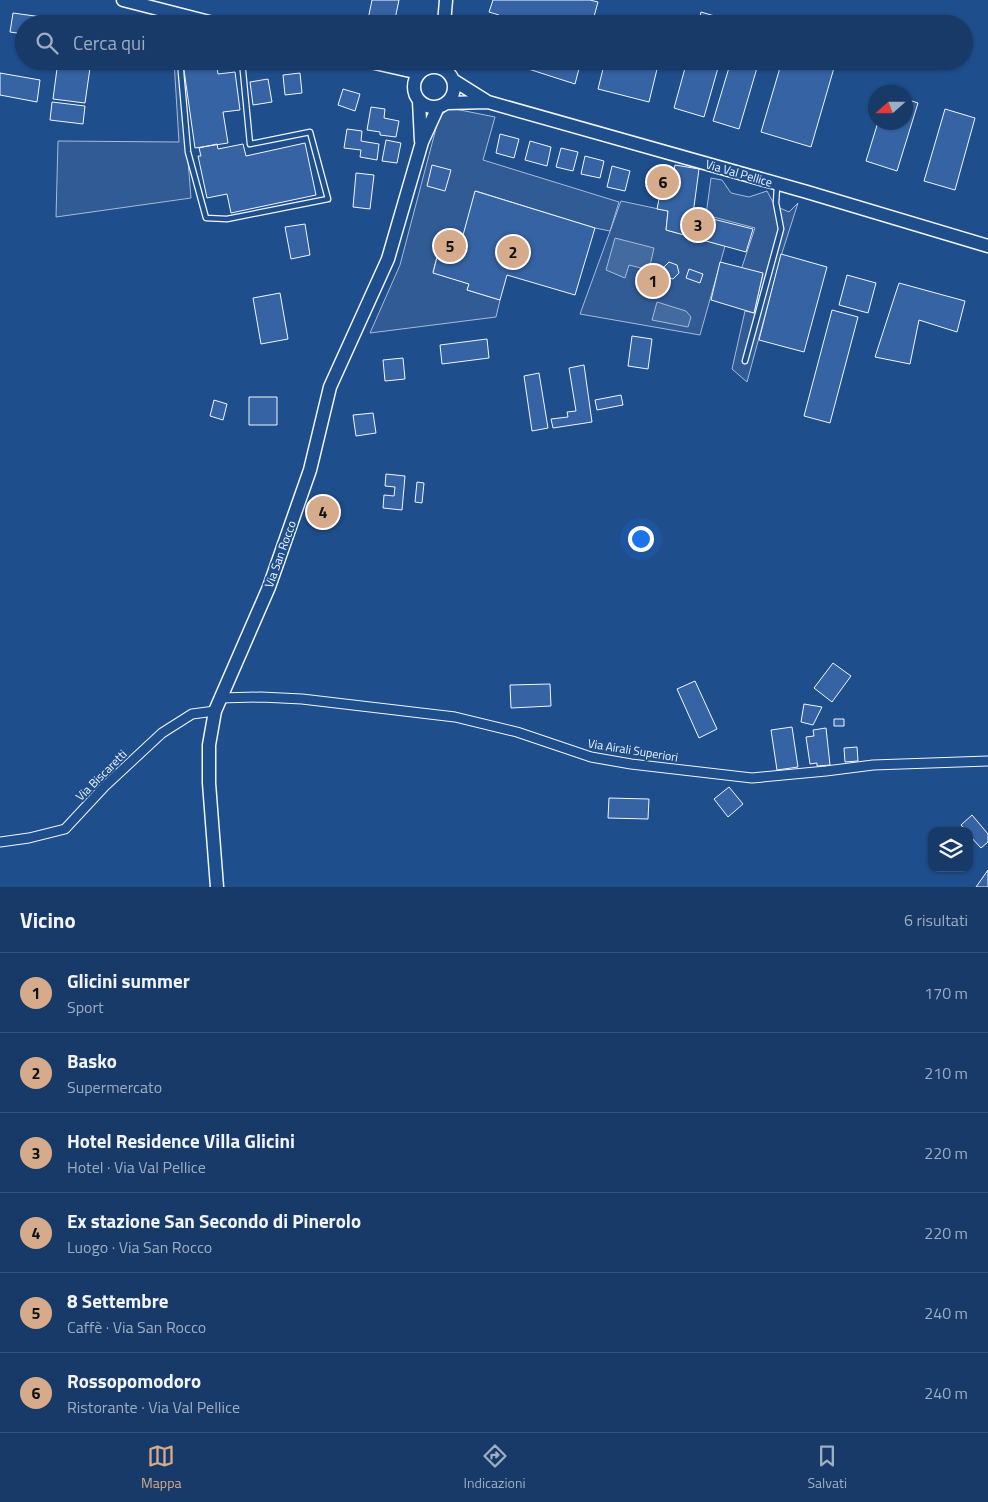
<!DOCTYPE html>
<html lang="it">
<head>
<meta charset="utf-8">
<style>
  :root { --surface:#173a69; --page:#20416f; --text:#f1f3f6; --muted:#9eadc0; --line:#36547d; --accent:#d6ab8b }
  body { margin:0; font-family:"Titillium Web",sans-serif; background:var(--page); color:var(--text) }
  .controls { position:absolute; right:15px; bottom:15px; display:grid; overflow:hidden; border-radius:10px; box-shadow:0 1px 4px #0004 }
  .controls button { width:45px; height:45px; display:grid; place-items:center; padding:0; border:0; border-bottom:1px solid var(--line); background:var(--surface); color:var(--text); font:25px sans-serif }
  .compass { position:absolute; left:868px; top:85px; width:45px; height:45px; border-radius:50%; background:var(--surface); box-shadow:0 1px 4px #0004; rotate:249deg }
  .you { position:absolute; left:640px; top:538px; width:18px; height:18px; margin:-12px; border:4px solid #fff; border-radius:50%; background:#1a73e8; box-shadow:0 0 0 8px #1a73e833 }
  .badge { display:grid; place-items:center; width:32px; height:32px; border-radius:50%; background:var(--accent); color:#111; font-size:16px; font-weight:700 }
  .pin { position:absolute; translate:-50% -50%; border:2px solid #fff; box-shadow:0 1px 5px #0006 }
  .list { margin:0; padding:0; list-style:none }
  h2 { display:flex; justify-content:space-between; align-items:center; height:65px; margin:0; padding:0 20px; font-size:21px }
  h2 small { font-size:16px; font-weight:400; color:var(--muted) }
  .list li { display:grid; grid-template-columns:32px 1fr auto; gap:15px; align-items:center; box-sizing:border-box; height:80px; padding:0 20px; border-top:1px solid var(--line) }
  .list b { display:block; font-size:19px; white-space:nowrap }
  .list p { margin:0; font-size:16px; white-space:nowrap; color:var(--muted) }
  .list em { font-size:16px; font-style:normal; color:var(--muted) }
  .icon { flex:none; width:28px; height:28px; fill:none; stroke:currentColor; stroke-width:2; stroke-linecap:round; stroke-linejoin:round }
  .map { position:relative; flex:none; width:988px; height:887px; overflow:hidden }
  .search { position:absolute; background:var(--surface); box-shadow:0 1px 4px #0004; left:15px; right:15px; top:15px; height:55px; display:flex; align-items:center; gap:12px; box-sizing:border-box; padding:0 18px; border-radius:28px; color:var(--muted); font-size:19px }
  .sheet { height:545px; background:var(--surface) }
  nav { display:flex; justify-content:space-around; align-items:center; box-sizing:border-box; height:70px; border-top:1px solid var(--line); background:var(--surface); font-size:14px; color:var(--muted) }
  nav a { display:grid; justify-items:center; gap:2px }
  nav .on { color:var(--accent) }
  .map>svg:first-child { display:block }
  .built { fill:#305b95; stroke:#a8bbd7 }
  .water { fill:#446ba0; stroke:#a8bbd7 }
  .building { fill:#3563a3; stroke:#f2f6ff }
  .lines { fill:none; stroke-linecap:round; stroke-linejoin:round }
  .lane-casing { stroke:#f2f6ff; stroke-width:7 }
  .street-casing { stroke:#f2f6ff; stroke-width:11 }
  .secondary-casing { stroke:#f2f6ff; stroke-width:15 }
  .lane { stroke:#1f4e8c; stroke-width:4.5 }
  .street { stroke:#1f4e8c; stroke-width:9 }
  .secondary { stroke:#1f4e8c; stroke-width:12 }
  .labels { text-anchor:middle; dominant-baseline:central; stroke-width:4; stroke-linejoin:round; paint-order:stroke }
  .street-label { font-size:12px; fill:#f2f6ff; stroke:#1f4e8c }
</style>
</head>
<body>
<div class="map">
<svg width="988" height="887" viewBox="0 0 988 887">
  <rect width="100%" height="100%" fill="#1f4e8c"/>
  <path class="built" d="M 174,61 L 180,61 L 191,198 L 56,217 L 58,141 L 179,142 Z
    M 450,108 L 495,117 L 483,160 L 619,202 L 610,231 L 595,228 L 476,191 L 462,239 L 443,234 L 433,272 L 469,284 L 467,290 L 500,300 L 496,317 L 370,333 L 400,265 L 439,117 Z
    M 711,178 L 722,180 L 731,193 L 749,197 L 767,191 L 775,206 L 789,212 L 798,203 L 781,256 L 747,382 L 732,369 L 745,311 L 754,313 L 763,274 L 741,270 L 755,228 L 706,215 Z
    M 621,201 L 668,211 L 666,230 L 725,246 L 700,335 L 580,314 Z"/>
  <path class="water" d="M 615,238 L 654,248 L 649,270 L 629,265 L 625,278 L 606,270 Z
    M 657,302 L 686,311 L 691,317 L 688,327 L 652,320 Z"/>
  <path class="building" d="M 372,0 L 399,0 L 394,24 L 367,24 Z
    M 493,0 L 590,0 L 598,2 L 592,24 L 503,24 L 497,22 L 499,15 L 489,12 Z
    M 701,12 L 732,21 L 731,24 L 698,24 Z
    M 13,13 L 42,17 L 41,24 L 24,24 L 24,34 L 10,32 Z
    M 65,17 L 113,23 L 113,24 L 64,24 Z
    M 616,18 L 639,24 L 614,24 Z
    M 58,61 L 91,61 L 85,103 L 53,99 Z
    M 216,61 L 218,74 L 235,72 L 240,110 L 223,112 L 228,143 L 195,148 L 183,63 Z
    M 521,61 L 581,61 L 575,84 L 519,66 Z
    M 605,61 L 659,61 L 649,102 L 598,89 Z
    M 687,61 L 720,61 L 704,117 L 674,108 Z
    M 731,61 L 759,61 L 739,129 L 713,121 Z
    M 782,61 L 836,61 L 811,147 L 761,132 Z
    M 0,73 L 40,80 L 37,102 L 0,95 Z
    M 300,73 L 302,93 L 285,95 L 283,75 Z
    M 268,79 L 272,102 L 253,105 L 250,82 Z
    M 343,89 L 360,94 L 355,111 L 338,105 Z
    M 906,99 L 918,103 L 897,171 L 866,161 L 878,122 L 906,122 Z
    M 52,102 L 85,106 L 83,124 L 50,120 Z
    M 371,107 L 385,109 L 384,118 L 399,121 L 396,137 L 380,135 L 380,132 L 367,130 Z
    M 945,109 L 975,118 L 955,190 L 924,181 Z
    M 347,129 L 362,131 L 361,141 L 379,144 L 377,160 L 360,157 L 361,150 L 344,148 Z
    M 500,134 L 519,139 L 514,158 L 496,153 Z
    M 386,140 L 401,143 L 397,163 L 382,161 Z
    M 530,141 L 551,147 L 547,166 L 525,160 Z
    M 305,143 L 316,195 L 231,213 L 227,194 L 207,198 L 198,156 L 201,156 L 199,148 L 217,144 L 218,149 L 243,144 L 246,156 Z
    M 561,148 L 578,152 L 573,171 L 556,167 Z
    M 585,156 L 604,161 L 600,178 L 581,174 Z
    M 432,165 L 451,170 L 445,191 L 427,186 Z
    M 675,165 L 699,169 L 693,214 L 753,229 L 746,252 L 666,230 L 668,211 L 657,209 L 660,194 L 669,195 Z
    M 612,166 L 630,171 L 625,191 L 607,187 Z
    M 356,173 L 374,175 L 370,209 L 353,207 Z
    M 475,191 L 595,228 L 575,295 L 507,275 L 500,300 L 467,290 L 469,284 L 433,273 L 443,233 L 462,239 Z
    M 305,224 L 310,255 L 291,259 L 285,227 Z
    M 781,254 L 827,267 L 804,352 L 759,340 Z
    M 669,262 L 677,265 L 679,273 L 673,279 L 665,277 L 663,268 Z
    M 720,262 L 763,273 L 754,313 L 711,300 Z
    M 689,269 L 703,274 L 700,283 L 686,278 Z
    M 847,275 L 876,283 L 868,313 L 839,305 Z
    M 899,283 L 965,301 L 957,332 L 919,320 L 910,364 L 875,357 Z
    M 280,293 L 288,339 L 261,344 L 253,298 Z
    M 832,310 L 858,317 L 830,423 L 804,416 Z
    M 632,336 L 652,339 L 648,369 L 628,366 Z
    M 487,339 L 489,358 L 442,364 L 440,345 Z
    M 403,358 L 405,379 L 385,381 L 383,360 Z
    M 584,365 L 592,422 L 553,428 L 551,419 L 568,417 L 567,412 L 576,411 L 569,368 Z
    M 539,373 L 548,428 L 532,431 L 524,376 Z
    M 621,395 L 623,405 L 597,410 L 595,400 Z
    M 249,397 L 277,397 L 277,425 L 249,425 Z
    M 214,400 L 227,404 L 223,420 L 210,416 Z
    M 373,413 L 376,433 L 356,436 L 353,415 Z
    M 386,474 L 405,476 L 402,510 L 383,508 L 384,495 L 394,496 L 395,487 L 385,486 Z
    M 417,482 L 424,483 L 422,503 L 415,502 Z
    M 317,503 L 333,511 L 328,521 L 323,519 L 321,523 L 314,519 L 316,516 L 312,514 Z
    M 833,663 L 851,676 L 832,702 L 814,688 Z
    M 695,681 L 717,729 L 699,738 L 677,689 Z
    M 550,684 L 551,706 L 511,708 L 510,685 Z
    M 804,704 L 822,707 L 813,725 L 801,722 Z
    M 834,719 L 844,719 L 844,726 L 834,726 Z
    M 792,727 L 798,767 L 777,770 L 771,730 Z
    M 826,728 L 830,765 L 817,766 L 817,763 L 810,764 L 806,737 L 814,736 L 813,730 Z
    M 857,747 L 858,761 L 845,762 L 844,748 Z
    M 729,787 L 743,804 L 728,817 L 714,799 Z
    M 609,798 L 649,799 L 648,819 L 608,818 Z
    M 972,815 L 988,834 L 988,842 L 981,848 L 969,835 L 969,831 L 966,831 L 961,825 Z
    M 988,870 L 988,887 L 976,887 Z"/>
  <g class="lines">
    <g class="lane-casing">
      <path id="lane" d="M 180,61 L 188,152 L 206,218 L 227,219 L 328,199 L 310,132 L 250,144 L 242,61
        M 745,361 L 781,229 L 776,203 L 777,186"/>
    </g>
    <g class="street-casing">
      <path id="street" d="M 220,698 L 261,697 L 302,699 L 455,717 L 517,732 L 591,757 L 631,764 L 752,778 L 826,771 L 873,765 L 988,761
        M 0,842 L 29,838 L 65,829 L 105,786 L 162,733 L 192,714 L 215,711"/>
    </g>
    <g class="secondary-casing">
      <path id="secondary" d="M 123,0 L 217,24
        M 444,24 L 446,0
        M 366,61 L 419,73
        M414 87a20 20 0 1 1 40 0a20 20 0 1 1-40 0Z
        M 453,80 L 488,102 L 807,192 L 988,246
        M 419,101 L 421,141
        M 447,103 L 488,102
        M 217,887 L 209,783 L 209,745 L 215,711 L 269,587 L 310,470 L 330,387 L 388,259 L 422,142 L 438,107"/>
    </g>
    <use href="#lane" class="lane"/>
    <use href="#street" class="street"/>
    <use href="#secondary" class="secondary"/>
  </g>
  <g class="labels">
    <g class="street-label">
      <text transform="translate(739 173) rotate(16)">Via Val Pellice</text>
      <text transform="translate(280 554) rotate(-70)">Via San Rocco</text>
      <text transform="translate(633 750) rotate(9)">Via Airali Superiori</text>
      <text transform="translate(101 775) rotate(-45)">Via Biscaretti</text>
    </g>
  </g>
</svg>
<div class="controls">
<button><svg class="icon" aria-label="layers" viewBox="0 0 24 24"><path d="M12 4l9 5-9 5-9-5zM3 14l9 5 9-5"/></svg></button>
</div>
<svg class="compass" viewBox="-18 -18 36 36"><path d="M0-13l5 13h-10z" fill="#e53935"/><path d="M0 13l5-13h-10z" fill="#9eadc0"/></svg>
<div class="you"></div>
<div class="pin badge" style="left:653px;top:281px">1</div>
<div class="pin badge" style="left:513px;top:252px">2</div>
<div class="pin badge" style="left:698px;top:225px">3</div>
<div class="pin badge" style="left:323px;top:512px">4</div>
<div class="pin badge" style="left:450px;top:246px">5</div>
<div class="pin badge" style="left:663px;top:182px">6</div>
<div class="search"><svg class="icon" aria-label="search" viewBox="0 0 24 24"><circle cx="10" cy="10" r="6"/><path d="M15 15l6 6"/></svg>Cerca qui</div>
</div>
<section class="sheet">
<h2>Vicino<small>6 risultati</small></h2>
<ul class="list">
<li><span class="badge">1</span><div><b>Glicini summer</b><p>Sport</p></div><em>170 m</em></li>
<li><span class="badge">2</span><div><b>Basko</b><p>Supermercato</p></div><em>210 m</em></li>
<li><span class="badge">3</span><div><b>Hotel Residence Villa Glicini</b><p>Hotel · Via Val Pellice</p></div><em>220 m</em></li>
<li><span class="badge">4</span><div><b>Ex stazione San Secondo di Pinerolo</b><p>Luogo · Via San Rocco</p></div><em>220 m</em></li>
<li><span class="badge">5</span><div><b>8 Settembre</b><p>Caffè · Via San Rocco</p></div><em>240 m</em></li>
<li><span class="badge">6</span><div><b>Rossopomodoro</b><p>Ristorante · Via Val Pellice</p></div><em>240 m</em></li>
</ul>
</section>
<nav>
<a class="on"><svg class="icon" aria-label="map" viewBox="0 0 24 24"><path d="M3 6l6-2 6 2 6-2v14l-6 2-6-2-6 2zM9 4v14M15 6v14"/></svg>Mappa</a>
<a><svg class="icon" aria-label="directions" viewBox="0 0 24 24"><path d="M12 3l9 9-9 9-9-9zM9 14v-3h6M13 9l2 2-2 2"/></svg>Indicazioni</a>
<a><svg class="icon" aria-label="saved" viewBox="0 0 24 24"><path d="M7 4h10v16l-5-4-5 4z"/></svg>Salvati</a>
</nav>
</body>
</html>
